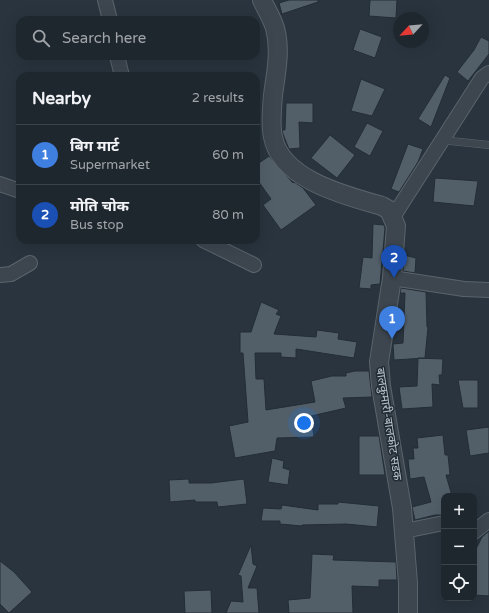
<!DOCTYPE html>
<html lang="en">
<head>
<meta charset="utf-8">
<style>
  :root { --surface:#1f272e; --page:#2c333a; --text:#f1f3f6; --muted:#a1a5aa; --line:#3c444a; --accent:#9ac3ed }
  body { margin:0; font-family:"Varela Round","Noto Sans Devanagari",sans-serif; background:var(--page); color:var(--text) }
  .controls { position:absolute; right:12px; bottom:12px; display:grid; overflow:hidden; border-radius:8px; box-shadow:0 4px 16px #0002 }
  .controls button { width:36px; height:36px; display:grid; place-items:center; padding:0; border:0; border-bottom:1px solid var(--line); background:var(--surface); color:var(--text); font:20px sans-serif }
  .compass { position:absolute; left:393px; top:12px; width:36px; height:36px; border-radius:50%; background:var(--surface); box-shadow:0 4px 16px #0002; rotate:244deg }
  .you { position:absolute; left:304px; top:423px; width:14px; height:14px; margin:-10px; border:3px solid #fff; border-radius:50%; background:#1a73e8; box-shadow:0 0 0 6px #1a73e833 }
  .badge { display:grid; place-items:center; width:26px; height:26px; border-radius:50%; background:var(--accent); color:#fff; font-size:13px; font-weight:700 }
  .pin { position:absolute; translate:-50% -33px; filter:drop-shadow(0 1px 2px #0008) }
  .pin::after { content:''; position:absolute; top:21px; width:14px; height:12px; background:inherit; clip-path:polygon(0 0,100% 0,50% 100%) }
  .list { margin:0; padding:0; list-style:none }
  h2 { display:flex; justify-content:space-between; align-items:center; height:52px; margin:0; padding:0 16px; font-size:17px }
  h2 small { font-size:13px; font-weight:400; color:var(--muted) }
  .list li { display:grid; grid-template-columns:26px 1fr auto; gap:12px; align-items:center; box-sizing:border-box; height:60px; padding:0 16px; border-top:1px solid var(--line) }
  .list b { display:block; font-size:15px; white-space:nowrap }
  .list p { margin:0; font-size:13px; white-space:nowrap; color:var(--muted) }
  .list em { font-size:13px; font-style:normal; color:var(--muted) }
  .icon { flex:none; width:22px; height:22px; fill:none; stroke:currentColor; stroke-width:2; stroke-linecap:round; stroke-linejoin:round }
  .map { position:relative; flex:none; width:489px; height:613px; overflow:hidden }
  .search { position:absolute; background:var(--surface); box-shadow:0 4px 16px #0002; left:16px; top:16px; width:244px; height:44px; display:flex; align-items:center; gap:10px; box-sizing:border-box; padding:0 14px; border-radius:12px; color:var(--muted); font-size:15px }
  .panel { position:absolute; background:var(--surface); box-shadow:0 4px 16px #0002; left:16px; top:72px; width:244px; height:172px; border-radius:12px }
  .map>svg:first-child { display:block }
  .building { fill:#525f69; stroke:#232d36 }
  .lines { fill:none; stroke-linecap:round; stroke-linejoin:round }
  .service-casing { stroke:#5a646c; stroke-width:8 }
  .minor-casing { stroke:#5a646c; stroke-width:16 }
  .tertiary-casing { stroke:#5a646c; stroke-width:20 }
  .service { stroke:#3d464f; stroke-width:7 }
  .minor { stroke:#3d464f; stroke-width:14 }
  .tertiary { stroke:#3d464f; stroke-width:18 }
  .labels { text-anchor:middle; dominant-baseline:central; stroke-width:3; stroke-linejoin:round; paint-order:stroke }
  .street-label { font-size:12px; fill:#b9c1c9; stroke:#212b34 }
</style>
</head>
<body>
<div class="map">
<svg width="489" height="613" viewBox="0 0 489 613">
  <rect width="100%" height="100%" fill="#29343e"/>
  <path class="building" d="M 289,0 L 318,0 L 318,2 L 282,14 L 279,3 Z
    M 370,0 L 397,0 L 396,18 L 369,16 Z
    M 360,29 L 382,37 L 375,58 L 353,50 Z
    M 481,37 L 489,41 L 489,54 L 468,81 L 457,72 L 474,50 Z
    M 445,75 L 450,78 L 431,127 L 418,119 Z
    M 361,79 L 385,89 L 372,116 L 351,111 Z
    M 286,103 L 313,103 L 313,123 L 299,122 L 300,148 L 289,149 L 283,134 L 282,130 L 285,130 Z
    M 367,123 L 383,131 L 370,156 L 354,147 Z
    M 330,135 L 355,155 L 337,178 L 311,158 Z
    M 408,144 L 423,149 L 418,162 L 399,192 L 391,189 Z
    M 269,156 L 293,183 L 294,182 L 303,188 L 316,205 L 281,230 L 263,205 L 271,199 L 256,178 L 256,165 Z
    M 435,178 L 478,181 L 474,206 L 433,202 Z
    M 373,224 L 384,225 L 385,228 L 380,284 L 371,285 L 371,289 L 359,288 L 363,257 L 372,258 Z
    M 404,255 L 416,258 L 415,273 L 403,271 Z
    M 401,288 L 426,292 L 427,327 L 428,327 L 425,358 L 394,360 L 393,344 L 403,343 L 405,293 L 400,293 Z
    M 261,302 L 279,310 L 276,314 L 281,316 L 274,334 L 316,337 L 317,330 L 339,333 L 338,339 L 357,342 L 354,358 L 296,349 L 296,358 L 281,357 L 281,353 L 255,353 L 256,379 L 264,379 L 266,410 L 315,402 L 311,381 L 332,376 L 346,376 L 346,373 L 355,371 L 369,371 L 372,397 L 343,398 L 346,408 L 311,416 L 314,437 L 277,438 L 275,451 L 235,458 L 229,426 L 248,422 L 243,353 L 240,353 L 240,332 L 251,332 Z
    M 418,358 L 443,359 L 442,375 L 439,375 L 440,385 L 432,384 L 433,407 L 402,409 L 399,387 L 417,386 Z
    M 458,380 L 478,380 L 478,408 L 463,408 Z
    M 489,427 L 489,453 L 470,456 L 466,430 Z
    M 443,435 L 445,455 L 448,455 L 450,475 L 446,475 L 452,496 L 444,496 L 444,515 L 435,515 L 415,520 L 412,507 L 431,502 L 424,477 L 410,479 L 408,459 L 414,459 L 413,448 L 418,448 L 417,438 Z
    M 359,436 L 379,436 L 385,475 L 359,475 Z
    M 272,458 L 284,461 L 283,468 L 290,470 L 288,485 L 268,482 Z
    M 189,479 L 189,483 L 211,483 L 244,479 L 247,504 L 218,507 L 217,502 L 195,502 L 195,500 L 170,502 L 169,480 Z
    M 338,502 L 379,506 L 377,527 L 346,524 L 302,525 L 302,526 L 280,524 L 280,521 L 261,521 L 263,508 L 281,509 L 282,505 L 318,510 L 318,504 L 338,504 Z
    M 489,531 L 489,596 L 474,595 L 474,553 L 482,537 Z
    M 251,545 L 253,564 L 257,566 L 248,588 L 257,588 L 259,613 L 226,613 L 231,601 L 243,602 L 241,576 L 238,575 Z
    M 312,554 L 334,555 L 333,560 L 396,562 L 397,580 L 379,580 L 379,587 L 352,586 L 353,613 L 289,613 L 288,600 L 310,598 Z
    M 0,561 L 14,572 L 32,592 L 9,613 L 0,604 Z
    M 211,590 L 212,613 L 185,613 L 184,591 Z"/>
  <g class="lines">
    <g class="service-casing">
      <path id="service" d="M 441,140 L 489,145"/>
    </g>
    <g class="minor-casing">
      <path id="minor" d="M 105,0 L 110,20
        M 117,56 L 122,76
        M 0,184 L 20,191
        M 393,217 L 482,78 L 489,73
        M 203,240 L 254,265
        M 0,275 L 11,274 L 30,263
        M 392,278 L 464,289 L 489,290
        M 404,531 L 444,523
        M 474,532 L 489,520"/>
    </g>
    <g class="tertiary-casing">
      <path id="tertiary" d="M 262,0 C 266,9 272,18 275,28 C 281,50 276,73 273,95 C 272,109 270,124 273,137 C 281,180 347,196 382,206 L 389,210 L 396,226 L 392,278 L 379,362 L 381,386 L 402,508 L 408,583 L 408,613"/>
    </g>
    <use href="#service" class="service"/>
    <use href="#minor" class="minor"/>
    <use href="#tertiary" class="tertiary"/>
  </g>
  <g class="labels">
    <g class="street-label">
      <text transform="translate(389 424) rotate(81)">बालकुमारी-बालकोट सडक</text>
    </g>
  </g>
</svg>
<div class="controls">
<button>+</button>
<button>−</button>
<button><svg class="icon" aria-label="locate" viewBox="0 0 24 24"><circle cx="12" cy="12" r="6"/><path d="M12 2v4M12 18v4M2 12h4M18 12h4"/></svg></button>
</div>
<svg class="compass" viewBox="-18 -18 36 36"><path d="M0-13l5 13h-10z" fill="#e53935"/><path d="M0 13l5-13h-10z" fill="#a1a5aa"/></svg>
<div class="you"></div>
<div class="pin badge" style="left:392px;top:339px;background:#3f7fe0">1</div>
<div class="pin badge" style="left:394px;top:278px;background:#1a4fb4">2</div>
<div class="search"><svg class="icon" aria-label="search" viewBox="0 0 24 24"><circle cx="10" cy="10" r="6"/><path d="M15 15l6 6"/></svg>Search here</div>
<section class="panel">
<h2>Nearby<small>2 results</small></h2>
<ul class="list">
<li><span class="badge" style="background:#3f7fe0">1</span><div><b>बिग मार्ट</b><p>Supermarket</p></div><em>60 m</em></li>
<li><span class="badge" style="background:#1a4fb4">2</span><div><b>मोति चोक</b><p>Bus stop</p></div><em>80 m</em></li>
</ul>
</section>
</div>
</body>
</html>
